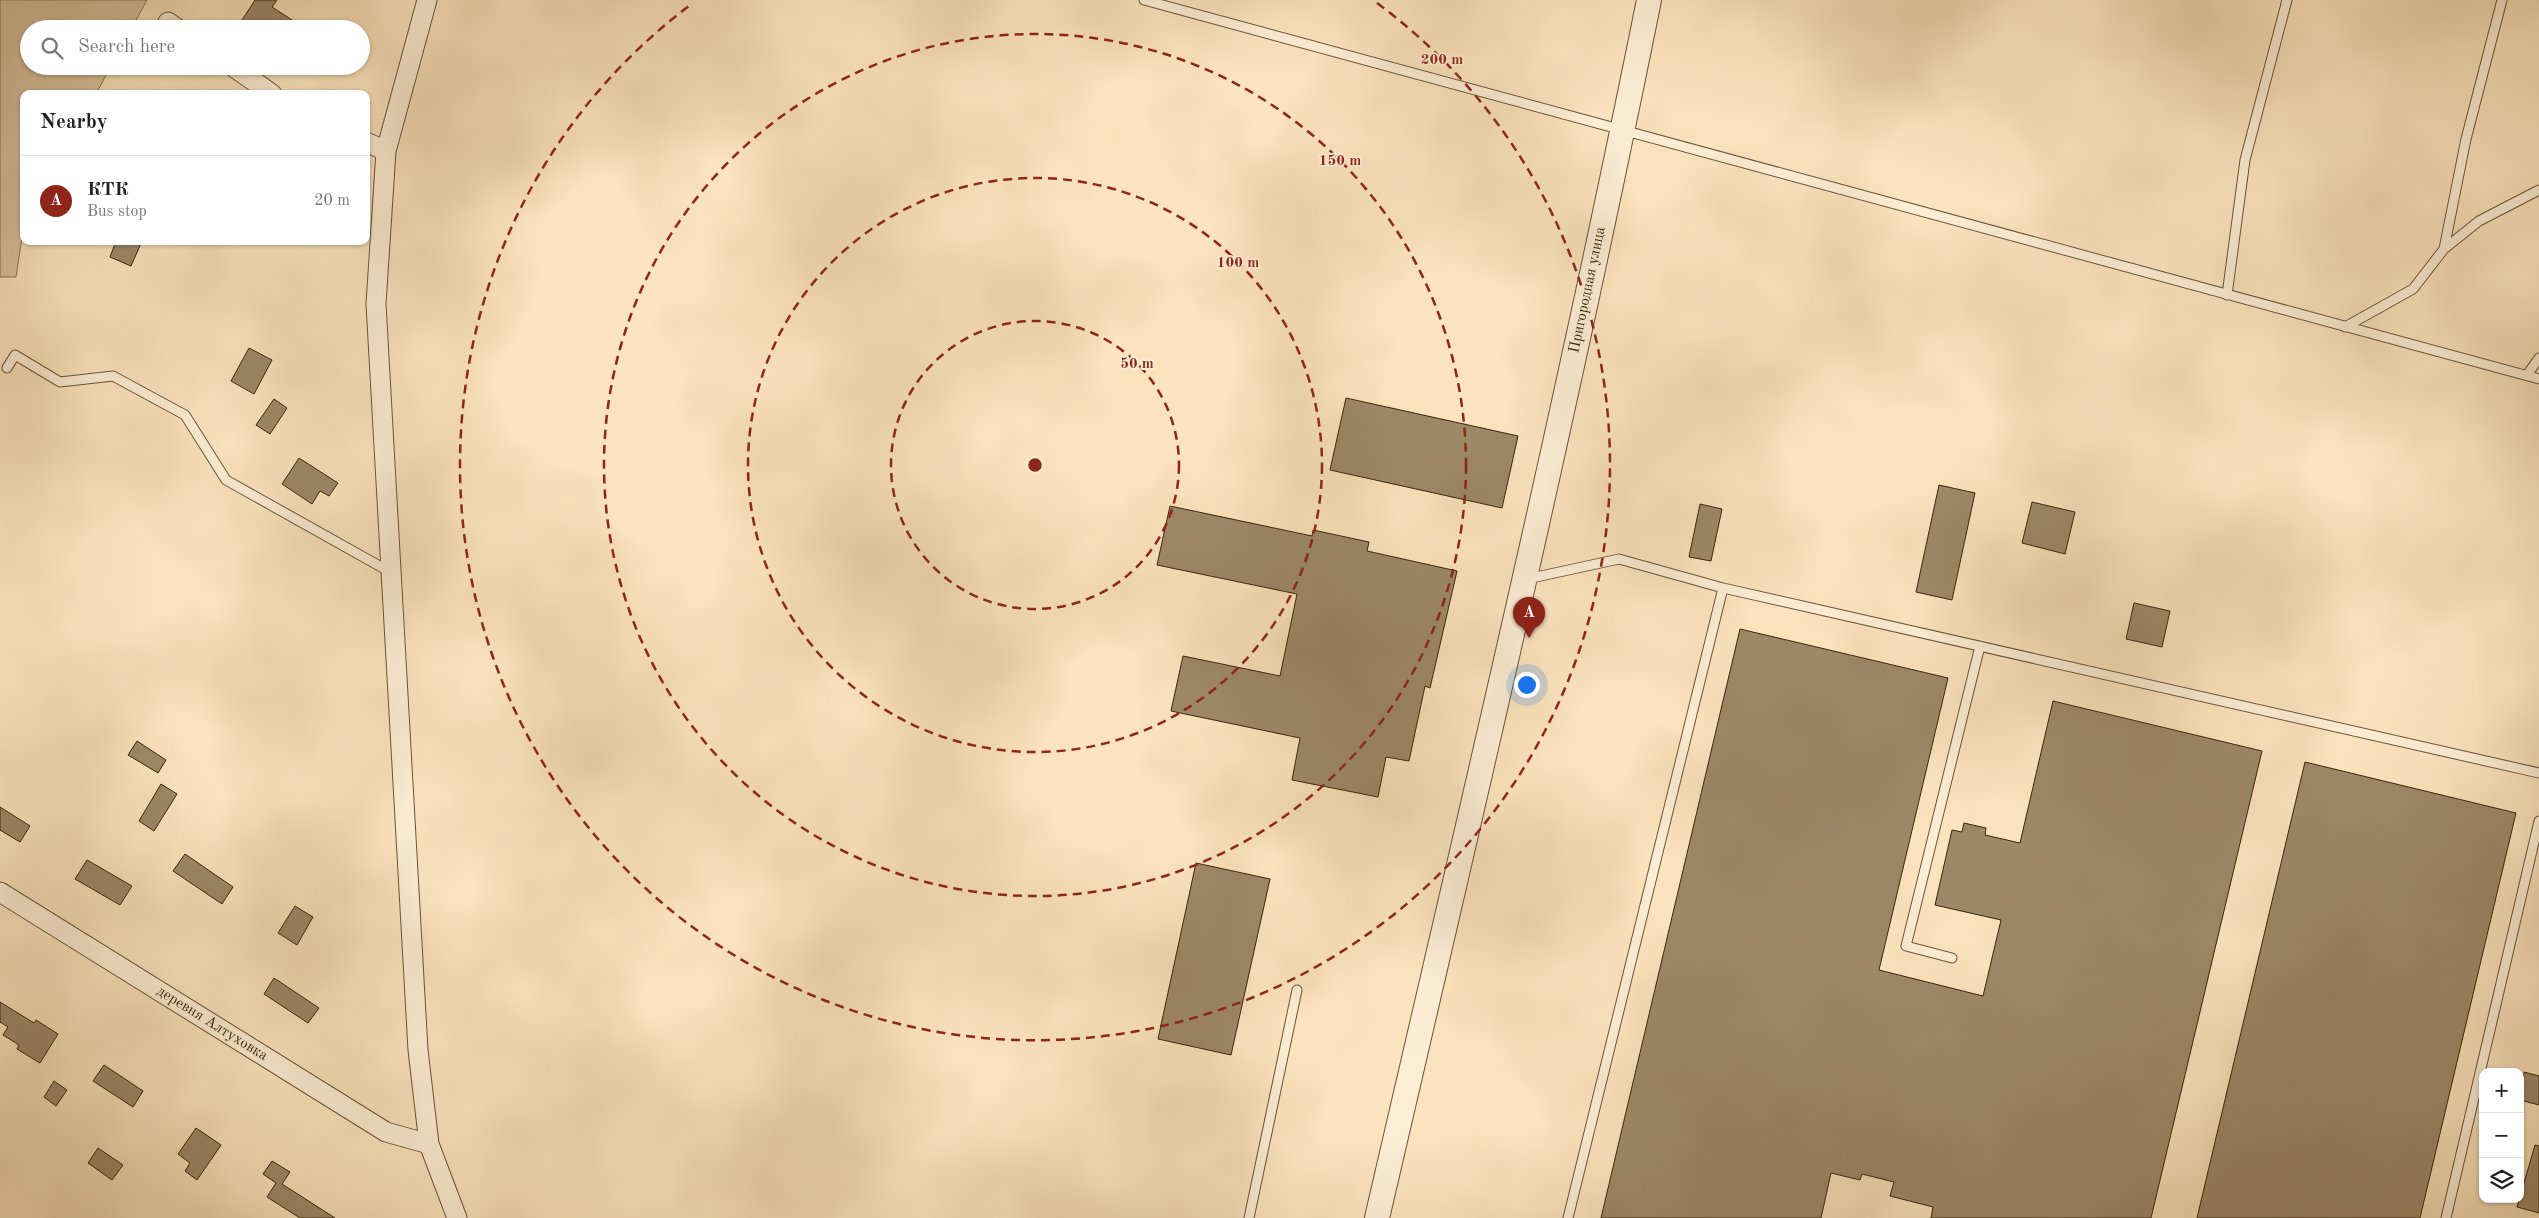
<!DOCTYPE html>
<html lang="en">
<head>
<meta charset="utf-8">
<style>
  :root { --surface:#fff; --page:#f2f2f2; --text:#222; --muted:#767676; --line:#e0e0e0; --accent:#8f2418 }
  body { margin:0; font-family:"Old Standard TT",serif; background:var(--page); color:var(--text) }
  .controls { position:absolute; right:15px; bottom:15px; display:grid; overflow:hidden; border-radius:10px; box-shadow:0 1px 4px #0004 }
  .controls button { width:45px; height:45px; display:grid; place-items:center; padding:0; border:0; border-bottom:1px solid var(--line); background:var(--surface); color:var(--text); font:25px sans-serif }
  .you { position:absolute; left:1526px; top:684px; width:18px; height:18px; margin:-12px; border:4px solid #fff; border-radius:50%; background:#1a73e8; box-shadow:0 0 0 8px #1a73e833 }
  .badge { display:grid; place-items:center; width:32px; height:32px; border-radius:50%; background:var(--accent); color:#fff; font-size:16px; font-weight:700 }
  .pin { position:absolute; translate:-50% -41px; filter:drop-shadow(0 1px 2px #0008) }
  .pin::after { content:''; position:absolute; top:26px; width:18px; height:15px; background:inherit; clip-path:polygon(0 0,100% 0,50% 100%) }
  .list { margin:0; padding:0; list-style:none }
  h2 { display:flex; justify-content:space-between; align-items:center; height:65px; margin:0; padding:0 20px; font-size:21px }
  h2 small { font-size:16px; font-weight:400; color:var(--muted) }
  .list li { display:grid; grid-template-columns:32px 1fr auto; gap:15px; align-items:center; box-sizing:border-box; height:90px; padding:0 20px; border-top:1px solid var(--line) }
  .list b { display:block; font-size:19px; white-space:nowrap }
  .list p { margin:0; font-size:16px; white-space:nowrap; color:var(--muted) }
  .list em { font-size:16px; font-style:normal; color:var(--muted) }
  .icon { flex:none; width:28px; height:28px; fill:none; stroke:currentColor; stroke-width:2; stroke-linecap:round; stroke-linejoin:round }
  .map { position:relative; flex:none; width:2539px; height:1218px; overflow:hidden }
  .search { position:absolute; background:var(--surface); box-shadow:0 1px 4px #0004; left:20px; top:20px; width:350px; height:55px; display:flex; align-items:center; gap:12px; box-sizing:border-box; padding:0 18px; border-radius:28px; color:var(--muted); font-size:19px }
  .panel { position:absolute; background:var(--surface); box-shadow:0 1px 4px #0004; left:20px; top:90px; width:350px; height:155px; border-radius:10px }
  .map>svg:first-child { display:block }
  .green { fill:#dac39f; stroke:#897455 }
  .building { fill:#9d8868; stroke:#38250b }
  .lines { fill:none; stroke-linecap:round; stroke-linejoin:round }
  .service-casing { stroke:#695438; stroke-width:11 }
  .minor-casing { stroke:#695438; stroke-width:21 }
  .tertiary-casing { stroke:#695438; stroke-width:26 }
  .service { stroke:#fcedd4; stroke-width:9 }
  .minor { stroke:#fcedd4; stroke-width:19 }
  .tertiary { stroke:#fcedd4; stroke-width:24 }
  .ring { fill:none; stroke:#8f2418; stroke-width:2.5; stroke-dasharray:9 6 }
  .labels { text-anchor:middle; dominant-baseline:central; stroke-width:4; stroke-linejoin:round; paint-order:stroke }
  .street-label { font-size:15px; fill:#38250b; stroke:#fcedd4 }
  .centre { fill:#8f2418; stroke:#fcedd4; stroke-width:2.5 }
  .ring-label { font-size:15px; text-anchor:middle; font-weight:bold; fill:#8f2418; stroke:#fcedd4; stroke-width:4; stroke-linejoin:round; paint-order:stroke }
</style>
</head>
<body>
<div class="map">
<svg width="2539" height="1218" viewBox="0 0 2539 1218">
  <rect width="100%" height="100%" fill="#fbe3bd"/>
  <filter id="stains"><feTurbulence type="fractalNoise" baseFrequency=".004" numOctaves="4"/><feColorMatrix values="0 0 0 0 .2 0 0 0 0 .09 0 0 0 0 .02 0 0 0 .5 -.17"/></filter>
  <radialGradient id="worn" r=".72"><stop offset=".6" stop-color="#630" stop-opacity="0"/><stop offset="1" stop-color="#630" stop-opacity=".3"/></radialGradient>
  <path class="green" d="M 0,0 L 147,0 L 131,29 L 29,29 L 29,66 L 111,66 L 96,94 L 24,94 L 24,224 L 16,277 L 0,277 Z"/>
  <path class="building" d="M 255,0 L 277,0 L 272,7 L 306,29 L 257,29 L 242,20 Z
    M 116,241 L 142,241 L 131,266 L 110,257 Z
    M 249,348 L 272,360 L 254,394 L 231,381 Z
    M 1346,398 L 1518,436 L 1502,508 L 1330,470 Z
    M 274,399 L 287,408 L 270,434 L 256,425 Z
    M 299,458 L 338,483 L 329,496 L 320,491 L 312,504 L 282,484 Z
    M 1939,485 L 1975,493 L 1952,600 L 1916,592 Z
    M 2032,502 L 2075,512 L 2065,554 L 2022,543 Z
    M 1700,504 L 1722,509 L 1711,561 L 1689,557 Z
    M 1170,506 L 1312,536 L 1313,530 L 1369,542 L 1367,551 L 1457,571 L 1430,688 L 1425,686 L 1409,761 L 1386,757 L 1378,797 L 1292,780 L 1300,738 L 1171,711 L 1183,656 L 1280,676 L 1297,594 L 1157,565 Z
    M 2134,603 L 2170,611 L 2162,647 L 2126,639 Z
    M 1740,629 L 1948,678 L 1879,970 L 1983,996 L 2001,920 L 1935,905 L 1952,830 L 1962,832 L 1964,823 L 1986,828 L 1985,835 L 2020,843 L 2053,701 L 2262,751 L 2151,1218 L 1931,1218 L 1933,1207 L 1890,1196 L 1894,1182 L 1862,1174 L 1860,1180 L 1831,1173 L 1821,1218 L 1601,1218 Z
    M 137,741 L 166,760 L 158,773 L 128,755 Z
    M 2305,762 L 2516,813 L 2420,1218 L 2197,1218 Z
    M 161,784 L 177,794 L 154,831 L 139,821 Z
    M 0,807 L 30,826 L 20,842 L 0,830 Z
    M 185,854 L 233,887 L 222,904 L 173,871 Z
    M 87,860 L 132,886 L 120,905 L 75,879 Z
    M 1196,863 L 1270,879 L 1231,1055 L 1158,1039 Z
    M 295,906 L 313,917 L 297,945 L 278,933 Z
    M 274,978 L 319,1008 L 308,1023 L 264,994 Z
    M 0,1002 L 34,1023 L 36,1020 L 58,1034 L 40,1063 L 17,1049 L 19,1045 L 3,1035 L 8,1027 L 0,1022 Z
    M 104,1065 L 143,1091 L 133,1107 L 93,1081 Z
    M 2524,1072 L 2539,1076 L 2539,1105 L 2520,1100 Z
    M 54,1081 L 67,1090 L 56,1106 L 44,1097 Z
    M 196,1128 L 221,1145 L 197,1180 L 185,1171 L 190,1163 L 178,1154 Z
    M 2535,1145 L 2539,1146 L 2539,1213 L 2517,1207 Z
    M 98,1148 L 123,1165 L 112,1180 L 88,1163 Z
    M 272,1161 L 290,1172 L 282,1184 L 335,1218 L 300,1218 L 267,1197 L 276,1183 L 263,1174 Z"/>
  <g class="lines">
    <g class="service-casing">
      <path id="service" d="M 1144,0 L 2539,379
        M 2444,249 L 2466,139 L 2502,0
        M 2227,295 L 2245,160 L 2287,0
        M 2345,327 L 2413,289 L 2444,249 L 2479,221 L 2539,190
        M 7,368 L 15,355 L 60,382 L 113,376 L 185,415 L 226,480 L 392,573
        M 2527,375 L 2539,358
        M 1527,579 L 1619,559 L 1723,588 L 2539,773
        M 1952,958 L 1906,946 L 1980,646
        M 1249,1218 L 1297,990
        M 1568,1218 L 1723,588
        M 2446,1218 L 2539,821"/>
    </g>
    <g class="minor-casing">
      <path id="minor" d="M 427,0 L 386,151 L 376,304 L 418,1050 L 429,1144 L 457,1218
        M 168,22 L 178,29
        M 232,66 L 272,94
        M 366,142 L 386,151
        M 0,892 L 386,1132 L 429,1144"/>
    </g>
    <g class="tertiary-casing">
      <path id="tertiary" d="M 1377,1218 C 1471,813 1567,408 1649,0"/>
    </g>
    <use href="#service" class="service"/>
    <use href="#minor" class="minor"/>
    <use href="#tertiary" class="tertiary"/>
  </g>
  <g class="ring">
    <circle cx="1035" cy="465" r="144"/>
    <circle cx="1035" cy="465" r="287"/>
    <circle cx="1035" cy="465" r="431"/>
    <path d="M1377 3A575 575 0 1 1 693 3"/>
  </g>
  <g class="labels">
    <g class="street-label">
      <text transform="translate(1588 290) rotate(-78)">Пригородная улица</text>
      <text transform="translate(212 1024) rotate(32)">деревня Алтуховка</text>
    </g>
  </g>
  <circle cx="1035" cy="465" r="8" class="centre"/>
  <g class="ring-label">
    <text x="1442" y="64">200 m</text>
    <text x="1340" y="165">150 m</text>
    <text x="1238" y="267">100 m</text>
    <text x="1137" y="368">50 m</text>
  </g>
  <rect width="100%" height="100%" filter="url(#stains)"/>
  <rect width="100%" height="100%" fill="url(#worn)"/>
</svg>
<div class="controls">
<button>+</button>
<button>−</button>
<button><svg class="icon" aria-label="layers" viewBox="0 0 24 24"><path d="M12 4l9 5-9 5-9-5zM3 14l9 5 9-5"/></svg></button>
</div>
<div class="you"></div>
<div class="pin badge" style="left:1529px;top:638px">A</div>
<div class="search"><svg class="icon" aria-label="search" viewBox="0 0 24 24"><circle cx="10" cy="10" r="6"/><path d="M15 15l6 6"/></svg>Search here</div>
<section class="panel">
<h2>Nearby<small></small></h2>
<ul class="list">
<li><span class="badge">A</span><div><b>КТК</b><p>Bus stop</p></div><em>20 m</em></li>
</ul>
</section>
</div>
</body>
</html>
